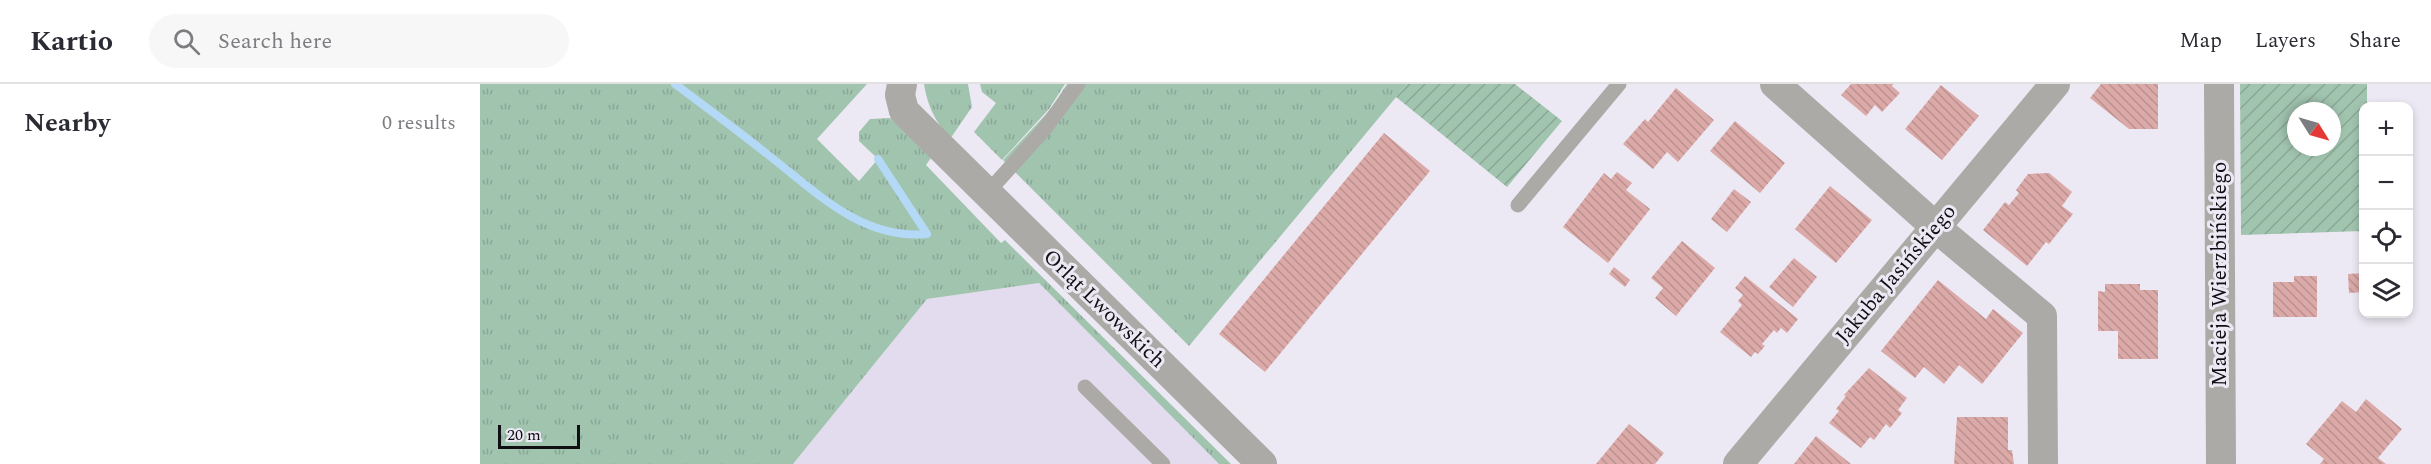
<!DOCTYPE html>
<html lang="en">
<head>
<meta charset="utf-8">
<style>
  :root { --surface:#fff; --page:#f7f7f7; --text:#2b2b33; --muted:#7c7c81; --line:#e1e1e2 }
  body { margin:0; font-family:Spectral,serif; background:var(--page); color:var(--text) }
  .controls { position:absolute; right:18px; top:18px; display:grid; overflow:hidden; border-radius:12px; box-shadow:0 3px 9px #0003 }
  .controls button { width:54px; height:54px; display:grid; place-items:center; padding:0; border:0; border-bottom:2px solid var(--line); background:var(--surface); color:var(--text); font:30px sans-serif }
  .compass { position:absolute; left:1807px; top:18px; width:54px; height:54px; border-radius:50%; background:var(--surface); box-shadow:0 3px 9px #0003; rotate:127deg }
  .scale { position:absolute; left:18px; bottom:15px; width:82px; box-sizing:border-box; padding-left:6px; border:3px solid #100e12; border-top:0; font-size:16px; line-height:21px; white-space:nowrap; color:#100e12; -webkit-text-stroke:4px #ede9f4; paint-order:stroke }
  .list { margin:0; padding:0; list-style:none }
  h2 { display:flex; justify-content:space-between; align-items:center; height:78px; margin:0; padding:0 24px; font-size:26px }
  h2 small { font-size:20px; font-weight:400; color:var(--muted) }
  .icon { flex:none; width:33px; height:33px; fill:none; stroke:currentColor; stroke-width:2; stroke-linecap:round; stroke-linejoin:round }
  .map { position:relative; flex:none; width:1951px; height:380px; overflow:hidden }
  header { display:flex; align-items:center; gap:36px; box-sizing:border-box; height:84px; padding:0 30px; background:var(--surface); border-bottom:2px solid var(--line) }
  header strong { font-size:28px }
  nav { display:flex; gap:33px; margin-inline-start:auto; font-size:21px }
  .search { width:420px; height:54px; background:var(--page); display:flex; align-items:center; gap:15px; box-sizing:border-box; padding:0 21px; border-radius:33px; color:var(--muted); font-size:22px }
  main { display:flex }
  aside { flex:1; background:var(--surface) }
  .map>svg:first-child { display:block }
  .built { fill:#e3dcee }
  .grass { fill:url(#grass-tufts) }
  .garden { fill:url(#garden-furrows); fill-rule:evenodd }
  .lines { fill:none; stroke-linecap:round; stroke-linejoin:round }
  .stream { stroke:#b3d9f7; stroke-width:8 }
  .building { fill:url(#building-back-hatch) }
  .lane { stroke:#acaaa6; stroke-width:15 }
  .street { stroke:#acaaa6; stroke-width:30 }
  .labels { text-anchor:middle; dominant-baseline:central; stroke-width:6; stroke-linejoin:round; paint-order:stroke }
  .street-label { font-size:21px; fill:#100e12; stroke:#ede9f4 }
</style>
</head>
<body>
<header>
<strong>Kartio</strong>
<div class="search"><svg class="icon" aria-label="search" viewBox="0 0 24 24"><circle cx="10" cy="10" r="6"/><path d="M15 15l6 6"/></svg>Search here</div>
<nav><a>Map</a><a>Layers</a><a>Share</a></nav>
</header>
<main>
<aside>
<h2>Nearby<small>0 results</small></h2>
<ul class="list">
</ul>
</aside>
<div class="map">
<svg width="1951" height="380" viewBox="0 0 1951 380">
  <defs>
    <pattern id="grass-tufts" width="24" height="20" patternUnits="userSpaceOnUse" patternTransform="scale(1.5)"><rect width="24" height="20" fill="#a1c4af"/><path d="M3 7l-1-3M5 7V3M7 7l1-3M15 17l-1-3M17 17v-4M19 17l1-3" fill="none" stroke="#8aa796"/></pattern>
    <pattern id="garden-furrows" width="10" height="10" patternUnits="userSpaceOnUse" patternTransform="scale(1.5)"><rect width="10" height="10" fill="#a1c4af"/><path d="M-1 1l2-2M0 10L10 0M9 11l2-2" fill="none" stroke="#8aa796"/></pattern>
    <pattern id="building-back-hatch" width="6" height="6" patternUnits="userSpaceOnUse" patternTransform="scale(1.5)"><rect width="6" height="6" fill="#dbaaa8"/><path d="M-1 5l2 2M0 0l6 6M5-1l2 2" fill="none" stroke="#bb9190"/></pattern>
  </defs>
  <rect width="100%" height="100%" fill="#ede9f4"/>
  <path class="built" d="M 559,199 L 739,380 L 313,380 L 447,215 Z"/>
  <path class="grass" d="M 0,0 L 387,0 L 337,55 L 379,97 L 398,75 L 379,57 L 379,48 L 390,35 L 410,34 L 451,74 L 446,81 L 521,159 L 525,156 L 751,380 L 739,380 L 559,199 L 447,215 L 313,380 L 0,380 Z
    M 444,0 L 488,0 L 492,23 L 470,55 C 456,39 447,21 444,0 Z
    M 500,0 L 585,0 L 569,25 L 522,76 L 494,48 L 516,19 L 502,8 Z
    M 587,0 L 927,0 L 709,262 L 523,76 L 570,26 Z"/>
  <path class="garden" d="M 927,0 L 1035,0 L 1082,37 L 1027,103 L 916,13 Z
    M 1760,0 L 1887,0 L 1887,22 L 1884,22 L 1883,147 L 1761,151 ZM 1816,27 L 1852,27 L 1852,63 L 1816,63 Z"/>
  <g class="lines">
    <path class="stream" d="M 195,0 C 226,23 257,46 287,70 C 335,107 381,156 447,150 L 398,75"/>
  </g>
  <path class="building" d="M 1371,0 L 1413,0 L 1412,2 L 1420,9 L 1402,28 L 1395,21 L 1386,32 L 1361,11 Z
    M 1621,0 L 1678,0 L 1678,45 L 1649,45 L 1610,14 Z
    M 1461,1 L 1499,32 L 1462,76 L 1425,45 Z
    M 1196,4 L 1234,36 L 1198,78 L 1187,68 L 1173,85 L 1143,60 L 1165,35 L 1168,38 Z
    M 1255,37 L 1305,79 L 1280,109 L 1230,67 Z
    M 904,49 L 950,87 L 785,288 L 739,250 Z
    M 1137,88 L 1152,99 L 1146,106 L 1170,125 L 1128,179 L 1083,143 L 1124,89 L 1131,95 Z
    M 1569,89 L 1592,108 L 1582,122 L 1593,130 L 1569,160 L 1566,158 L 1547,182 L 1503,146 L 1525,118 L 1529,121 L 1539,109 L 1536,106 L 1548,90 Z
    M 1350,102 L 1392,136 L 1356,179 L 1315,145 Z
    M 1254,105 L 1271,118 L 1247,148 L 1231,135 Z
    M 1202,157 L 1235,184 L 1196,232 L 1175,214 L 1183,204 L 1171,194 Z
    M 1314,174 L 1337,193 L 1313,223 L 1289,203 Z
    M 1134,183 L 1150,196 L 1145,203 L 1129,190 Z
    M 1884,189 L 1884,208 L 1869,209 L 1868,190 Z
    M 1265,192 L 1318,235 L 1307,249 L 1301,244 L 1297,249 L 1294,246 L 1282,260 L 1285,262 L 1278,270 L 1275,268 L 1271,273 L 1240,248 L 1262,221 L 1258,217 L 1263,211 L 1255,204 Z
    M 1814,192 L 1837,192 L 1837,233 L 1793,233 L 1793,198 L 1814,198 Z
    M 1458,196 L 1506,235 L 1513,225 L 1543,249 L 1502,300 L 1479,281 L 1464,300 L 1444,283 L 1435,294 L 1401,267 Z
    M 1625,200 L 1660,200 L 1660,206 L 1678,206 L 1678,275 L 1638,275 L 1638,247 L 1618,247 L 1618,207 L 1625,208 Z
    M 1389,284 L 1427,314 L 1418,326 L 1422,329 L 1410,344 L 1406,340 L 1394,356 L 1390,353 L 1381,364 L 1349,339 L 1359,327 L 1356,325 L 1366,312 L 1364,311 Z
    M 1886,315 L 1922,345 L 1898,374 L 1906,380 L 1840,380 L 1844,375 L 1826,360 L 1862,317 L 1876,328 Z
    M 1477,333 L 1528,333 L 1528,366 L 1532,366 L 1534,380 L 1474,380 Z
    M 1149,340 L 1184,369 L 1175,380 L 1116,380 Z
    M 1336,352 L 1371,380 L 1314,380 Z"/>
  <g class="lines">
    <path class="lane" d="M 507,109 L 563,47 L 598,0
      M 1038,121 L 1139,0
      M 605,303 L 683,380"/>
    <path class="street" d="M 422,0 L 420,11 L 424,27 L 782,380
      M 1295,0 L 1466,152 L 1562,232 L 1563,380
      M 1739,0 L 1741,380
      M 1258,380 L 1575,0"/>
  </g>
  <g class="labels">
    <g class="street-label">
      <text transform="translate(1416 190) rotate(-50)">Jakuba Jasińskiego</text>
      <text transform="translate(1740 190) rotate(-90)">Macieja Wierzbińskiego</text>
      <text transform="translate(624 225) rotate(44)">Orląt Lwowskich</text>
    </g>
  </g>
</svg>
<div class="controls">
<button>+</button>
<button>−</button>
<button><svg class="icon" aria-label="locate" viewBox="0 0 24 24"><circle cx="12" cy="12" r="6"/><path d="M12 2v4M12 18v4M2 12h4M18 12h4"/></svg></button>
<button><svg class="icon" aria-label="layers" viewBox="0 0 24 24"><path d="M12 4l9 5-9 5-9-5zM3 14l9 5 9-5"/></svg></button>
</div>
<svg class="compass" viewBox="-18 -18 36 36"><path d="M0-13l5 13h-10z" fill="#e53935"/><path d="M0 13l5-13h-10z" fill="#7c7c81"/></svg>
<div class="scale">20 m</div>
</div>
</main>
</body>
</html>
